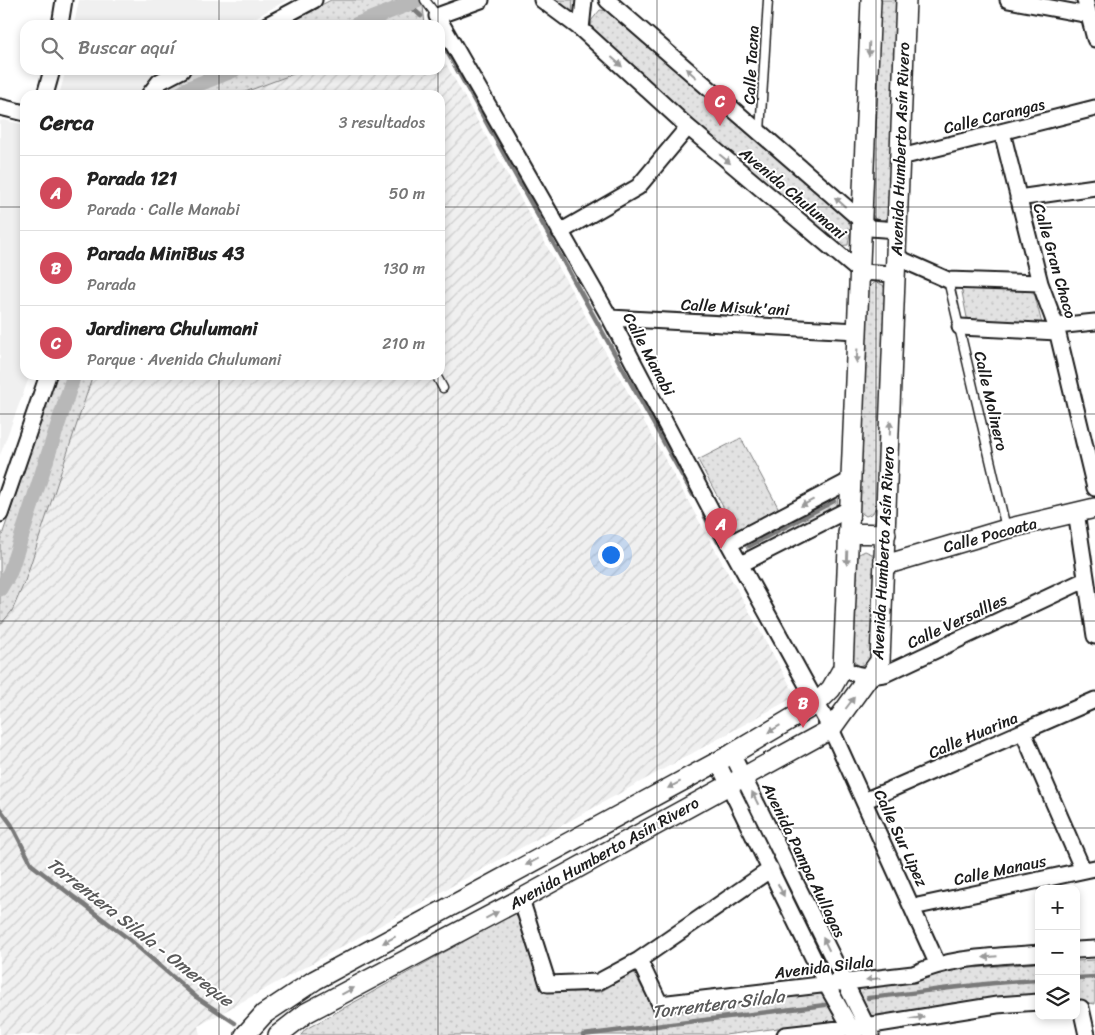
<!DOCTYPE html>
<html lang="es">
<head>
<meta charset="utf-8">
<style>
  :root { --surface:#fff; --page:#f6f6f6; --text:#222; --muted:#767676; --line:#e0e0e0; --accent:#d1495b }
  body { margin:0; font-family:Sriracha,sans-serif; background:var(--page); color:var(--text) }
  .controls { position:absolute; right:15px; bottom:15px; display:grid; overflow:hidden; border-radius:10px; box-shadow:0 2px 8px #0003 }
  .controls button { width:45px; height:45px; display:grid; place-items:center; padding:0; border:0; border-bottom:1px solid var(--line); background:var(--surface); color:var(--text); font:25px sans-serif }
  .you { position:absolute; left:610px; top:554px; width:18px; height:18px; margin:-12px; border:4px solid #fff; border-radius:50%; background:#1a73e8; box-shadow:0 0 0 8px #1a73e833 }
  .badge { display:grid; place-items:center; width:32px; height:32px; border-radius:50%; background:var(--accent); color:#fff; font-size:16px; font-weight:700 }
  .pin { position:absolute; translate:-50% -41px; filter:drop-shadow(0 1px 2px #0008) }
  .pin::after { content:''; position:absolute; top:26px; width:18px; height:15px; background:inherit; clip-path:polygon(0 0,100% 0,50% 100%) }
  .list { margin:0; padding:0; list-style:none }
  h2 { display:flex; justify-content:space-between; align-items:center; height:65px; margin:0; padding:0 20px; font-size:21px }
  h2 small { font-size:16px; font-weight:400; color:var(--muted) }
  .list li { display:grid; grid-template-columns:32px 1fr auto; gap:15px; align-items:center; box-sizing:border-box; height:75px; padding:0 20px; border-top:1px solid var(--line) }
  .list b { display:block; font-size:19px; white-space:nowrap }
  .list p { margin:0; font-size:16px; white-space:nowrap; color:var(--muted) }
  .list em { font-size:16px; font-style:normal; color:var(--muted) }
  .icon { flex:none; width:28px; height:28px; fill:none; stroke:currentColor; stroke-width:2; stroke-linecap:round; stroke-linejoin:round }
  .map { position:relative; flex:none; width:1095px; height:1035px; overflow:hidden }
  .search { position:absolute; background:var(--surface); box-shadow:0 2px 8px #0003; left:20px; top:20px; width:425px; height:55px; display:flex; align-items:center; gap:12px; box-sizing:border-box; padding:0 18px; border-radius:15px; color:var(--muted); font-size:19px }
  .panel { position:absolute; background:var(--surface); box-shadow:0 2px 8px #0003; left:20px; top:90px; width:425px; height:290px; border-radius:15px }
  .map>svg:first-child { display:block }
  .built { fill:#f0f0f0 }
  .industrial { fill:url(#industrial-furrows) }
  .green { fill:url(#green-dots); stroke:#7f7f7f }
  .lines { fill:none; stroke-linecap:round; stroke-linejoin:round }
  .stream { stroke:#7a7a7a; stroke-width:4.5 }
  .canal { stroke:#b8b8b8; stroke-width:15 }
  .service-casing { stroke:#1c1c1c; stroke-width:11 }
  .minor-casing { stroke:#1c1c1c; stroke-width:19 }
  .tertiary-casing { stroke:#1c1c1c; stroke-width:22 }
  .service { stroke:#fff; stroke-width:8 }
  .minor { stroke:#fff; stroke-width:15 }
  .tertiary { stroke:#fff; stroke-width:19 }
  .oneway { fill:#999 }
  .grid { fill:none; stroke:#1c1c1c; stroke-width:1; stroke-opacity:0.55 }
  .labels { text-anchor:middle; dominant-baseline:central; stroke-width:4; stroke-linejoin:round; paint-order:stroke }
  .street-label { font-size:16px; fill:#1c1c1c; stroke:#fff }
  .water-label { font-size:18px; font-style:italic; fill:#5a5a5a; stroke:#fff }
</style>
</head>
<body>
<div class="map">
<svg width="1095" height="1035" viewBox="0 0 1095 1035">
  <defs>
    <pattern id="industrial-furrows" width="10" height="10" patternUnits="userSpaceOnUse" patternTransform="scale(1.25)"><rect width="10" height="10" fill="#f0f0f0"/><path d="M-1 1l2-2M0 10L10 0M9 11l2-2" fill="none" stroke="#cdcdcd"/></pattern>
    <pattern id="green-dots" width="8" height="8" patternUnits="userSpaceOnUse" patternTransform="scale(1.25)"><rect width="8" height="8" fill="#e2e2e2"/><path d="M2 2h.1M6 6h.1" fill="none" stroke="#c1c1c1" stroke-width="1.8" stroke-linecap="round"/></pattern>
  </defs>
  <rect width="100%" height="100%" fill="#fff"/>
  <filter id="ink" filterUnits="userSpaceOnUse"><feTurbulence type="fractalNoise" baseFrequency=".02" numOctaves="2"/><feDisplacementMap in="SourceGraphic" scale="10" xChannelSelector="R" yChannelSelector="G"/><feConvolveMatrix kernelMatrix="1 2 1 2 8 2 1 2 1" color-interpolation-filters="sRGB"/></filter>
  <g filter="url(#ink)">
    <path class="built" d="M 79,0 L 287,0 L 242,25 L 74,25 Z
      M 66,70 L 161,70 L 154,74 L 137,95 L 59,95 Z
      M 4,120 L 25,125 L 25,375 L 30,375 L 0,455 L 0,121 Z"/>
    <path class="industrial" d="M 440,53 L 796,696 L 198,1026 L 200,1035 L 0,1035 L 0,625 L 12,611 L 25,581 L 93,375 L 440,375 L 440,95 L 237,95 L 304,70 L 440,70 Z"/>
    <path class="green" d="M 331,0 L 420,0 L 423,6 L 425,25 L 282,25 Z
      M 554,0 L 573,0 L 572,14 Z
      M 880,0 L 900,0 L 888,218 L 881,221 L 874,218 L 871,211 Z
      M 600,10 L 610,11 L 846,219 L 851,226 L 848,245 L 836,246 L 593,34 L 591,21 Z
      M 195,70 L 304,70 L 237,95 L 159,95 L 177,79 Z
      M 876,282 L 883,285 L 886,292 L 876,506 L 873,513 L 866,516 L 857,510 L 867,288 Z
      M 961,287 L 1033,288 L 1042,324 L 968,323 Z
      M 57,375 L 93,375 L 25,581 L 12,611 L 0,625 L 0,541 Z
      M 741,438 L 779,509 L 736,531 L 698,460 Z
      M 838,494 L 837,507 L 749,553 L 744,543 Z
      M 865,551 L 872,554 L 874,561 L 870,657 L 867,663 L 860,666 L 851,660 L 855,556 Z
      M 517,912 L 544,992 L 600,992 L 634,972 L 654,1012 L 824,992 L 840,1020 L 725,1035 L 301,1035 L 306,1029 Z
      M 1095,960 L 1095,1004 L 1076,1001 L 1076,961 Z
      M 1039,963 L 1039,997 L 873,1020 L 858,989 L 917,981 L 946,970 Z"/>
    <g class="lines">
      <path class="stream" d="M 409,5 L 421,16
        M 440,39 L 693,495
        M 704,515 L 718,542
        M 749,546 L 834,501
        M 0,809 L 11,824 L 32,865 L 130,940 L 196,997 L 235,1023
        M 1076,978 L 1095,977
        M 868,998 C 925,992 981,982 1039,980
        M 583,1035 L 825,1005"/>
      <path class="canal" d="M 355,25 L 419,0
        M 179,95 L 189,88 L 234,70
        M 0,589 L 10,572 L 74,375"/>
      <g class="service-casing">
        <path id="service" d="M 425,0 L 437,16
          M 760,132 L 768,0
          M 948,280 L 1006,528
          M 436,375 L 443,388"/>
      </g>
      <g class="minor-casing">
        <path id="minor" d="M 481,0 L 437,16 L 610,318 L 729,544 L 831,729 L 937,963
          M 542,0 L 581,29 L 688,127 L 860,272 L 895,274
          M 607,0 L 870,228 L 897,230
          M 1008,0 L 1089,15
          M 1085,0 L 1095,39
          M 60,25 L 64,0
          M 267,25 L 314,0
          M 581,29 L 584,0
          M 45,95 L 52,70
          M 149,95 L 159,82 L 182,70
          M 0,107 L 25,113
          M 1002,132 L 1040,283 L 1056,326 L 1095,488
          M 901,157 L 1095,108
          M 1018,198 L 1095,187
          M 560,232 L 638,187 L 688,127
          M 896,257 L 948,280 L 1040,283
          M 610,318 L 858,331
          M 1056,326 L 1095,322
          M 960,327 L 1057,332
          M 1076,512 L 1095,636
          M 0,514 L 48,375
          M 729,544 L 851,480
          M 741,564 L 849,509
          M 843,668 C 857,677 869,677 885,674 L 1085,580
          M 1023,732 L 1083,870
          M 732,754 L 871,1035
          M 717,761 L 826,984 L 855,1035
          M 864,801 L 1095,700
          M 521,899 L 548,984 L 598,982 L 639,960 L 771,869
          M 913,907 L 1095,868
          M 1076,950 L 1095,949
          M 639,960 L 660,1004 L 913,974 C 954,956 995,957 1039,953
          M 1081,1008 L 1087,1035
          M 785,1035 L 866,1026 L 997,1005 L 1039,1002"/>
      </g>
      <g class="tertiary-casing">
        <path id="tertiary" d="M 848,533 L 886,534
          M 885,565 L 1006,529 L 1095,508
          M 245,1035 L 264,1014 L 315,980 L 732,754 L 816,704 L 831,689 L 843,668 L 871,0
          M 278,1035 L 306,1013 L 521,899 L 831,729 L 880,661 L 906,0"/>
      </g>
      <use href="#service" class="service"/>
      <use href="#minor" class="minor"/>
      <use href="#tertiary" class="tertiary"/>
    </g>
    <defs><path id="oneway-solid" d="M-6-.8H1V-3.2L6.5 0L1 3.2V.8H-6Z" transform="scale(1.25)"/></defs>
    <g class="oneway">
      <use href="#oneway-solid" transform="translate(869 49) rotate(92)"/>
      <use href="#oneway-solid" transform="translate(617 62) rotate(42)"/>
      <use href="#oneway-solid" transform="translate(691 73) rotate(-139)"/>
      <use href="#oneway-solid" transform="translate(725 159) rotate(40)"/>
      <use href="#oneway-solid" transform="translate(840 202) rotate(-139)"/>
      <use href="#oneway-solid" transform="translate(857 356) rotate(93)"/>
      <use href="#oneway-solid" transform="translate(890 428) rotate(-88)"/>
      <use href="#oneway-solid" transform="translate(807 503) rotate(152)"/>
      <use href="#oneway-solid" transform="translate(847 558) rotate(92)"/>
      <use href="#oneway-solid" transform="translate(850 703) rotate(-53)"/>
      <use href="#oneway-solid" transform="translate(774 729) rotate(149)"/>
      <use href="#oneway-solid" transform="translate(674 785) rotate(152)"/>
      <use href="#oneway-solid" transform="translate(755 798) rotate(-116)"/>
      <use href="#oneway-solid" transform="translate(532 862) rotate(152)"/>
      <use href="#oneway-solid" transform="translate(781 890) rotate(64)"/>
      <use href="#oneway-solid" transform="translate(492 915) rotate(-28)"/>
      <use href="#oneway-solid" transform="translate(389 940) rotate(152)"/>
      <use href="#oneway-solid" transform="translate(826 944) rotate(-116)"/>
      <use href="#oneway-solid" transform="translate(990 957) rotate(175)"/>
      <use href="#oneway-solid" transform="translate(873 979) rotate(173)"/>
      <use href="#oneway-solid" transform="translate(348 991) rotate(-28)"/>
      <use href="#oneway-solid" transform="translate(917 1018) rotate(-9)"/>
    </g>
  </g>
  <path class="grid" d="M 219,0 L 219,25M 438,0 L 438,25M 657,0 L 657,1035M 876,0 L 876,1035M 219,70 L 219,95M 438,70 L 438,95M 0,207 L 25,207M 440,207 L 1095,207M 219,375 L 219,1035M 438,375 L 438,1035M 0,414 L 1095,414M 0,621 L 1095,621M 0,828 L 1095,828"/>
  <g class="labels">
    <g class="street-label">
      <text transform="translate(751 65) rotate(-87)">Calle Tacna</text>
      <text transform="translate(994 116) rotate(-14)">Calle Carangas</text>
      <text transform="translate(900 149) rotate(-88)">Avenida Humberto Asín Rivero</text>
      <text transform="translate(793 193) rotate(40)">Avenida Chulumani</text>
      <text transform="translate(1055 261) rotate(74)">Calle Gran Chaco</text>
      <text transform="translate(735 307) rotate(3)">Calle Misuk'ani</text>
      <text transform="translate(649 354) rotate(62)">Calle Manabi</text>
      <text transform="translate(991 401) rotate(77)">Calle Molinero</text>
      <text transform="translate(990 535) rotate(-15)">Calle Pocoata</text>
      <text transform="translate(883 553) rotate(-87)">Avenida Humberto Asín Rivero</text>
      <text transform="translate(957 621) rotate(-25)">Calle Versallles</text>
      <text transform="translate(973 735) rotate(-23)">Calle Huarina</text>
      <text transform="translate(901 838) rotate(65)">Calle Sur Lipez</text>
      <text transform="translate(604 853) rotate(-29)">Avenida Humberto Asín Rivero</text>
      <text transform="translate(804 860) rotate(64)">Avenida Pampa Aullagas</text>
      <text transform="translate(1000 870) rotate(-12)">Calle Manaus</text>
      <text transform="translate(824 967) rotate(-7)">Avenida Silala</text>
    </g>
    <g class="water-label">
      <text transform="translate(140 932) rotate(38)">Torrentera Silala - Omereque</text>
      <text transform="translate(718 1004) rotate(-7)">Torrentera Silala</text>
    </g>
  </g>
</svg>
<div class="controls">
<button>+</button>
<button>−</button>
<button><svg class="icon" aria-label="layers" viewBox="0 0 24 24"><path d="M12 4l9 5-9 5-9-5zM3 14l9 5 9-5"/></svg></button>
</div>
<div class="you"></div>
<div class="pin badge" style="left:721px;top:549px">A</div>
<div class="pin badge" style="left:803px;top:728px">B</div>
<div class="pin badge" style="left:720px;top:126px">C</div>
<div class="search"><svg class="icon" aria-label="search" viewBox="0 0 24 24"><circle cx="10" cy="10" r="6"/><path d="M15 15l6 6"/></svg>Buscar aquí</div>
<section class="panel">
<h2>Cerca<small>3 resultados</small></h2>
<ul class="list">
<li><span class="badge">A</span><div><b>Parada 121</b><p>Parada · Calle Manabi</p></div><em>50 m</em></li>
<li><span class="badge">B</span><div><b>Parada MiniBus 43</b><p>Parada</p></div><em>130 m</em></li>
<li><span class="badge">C</span><div><b>Jardinera Chulumani</b><p>Parque · Avenida Chulumani</p></div><em>210 m</em></li>
</ul>
</section>
</div>
</body>
</html>
